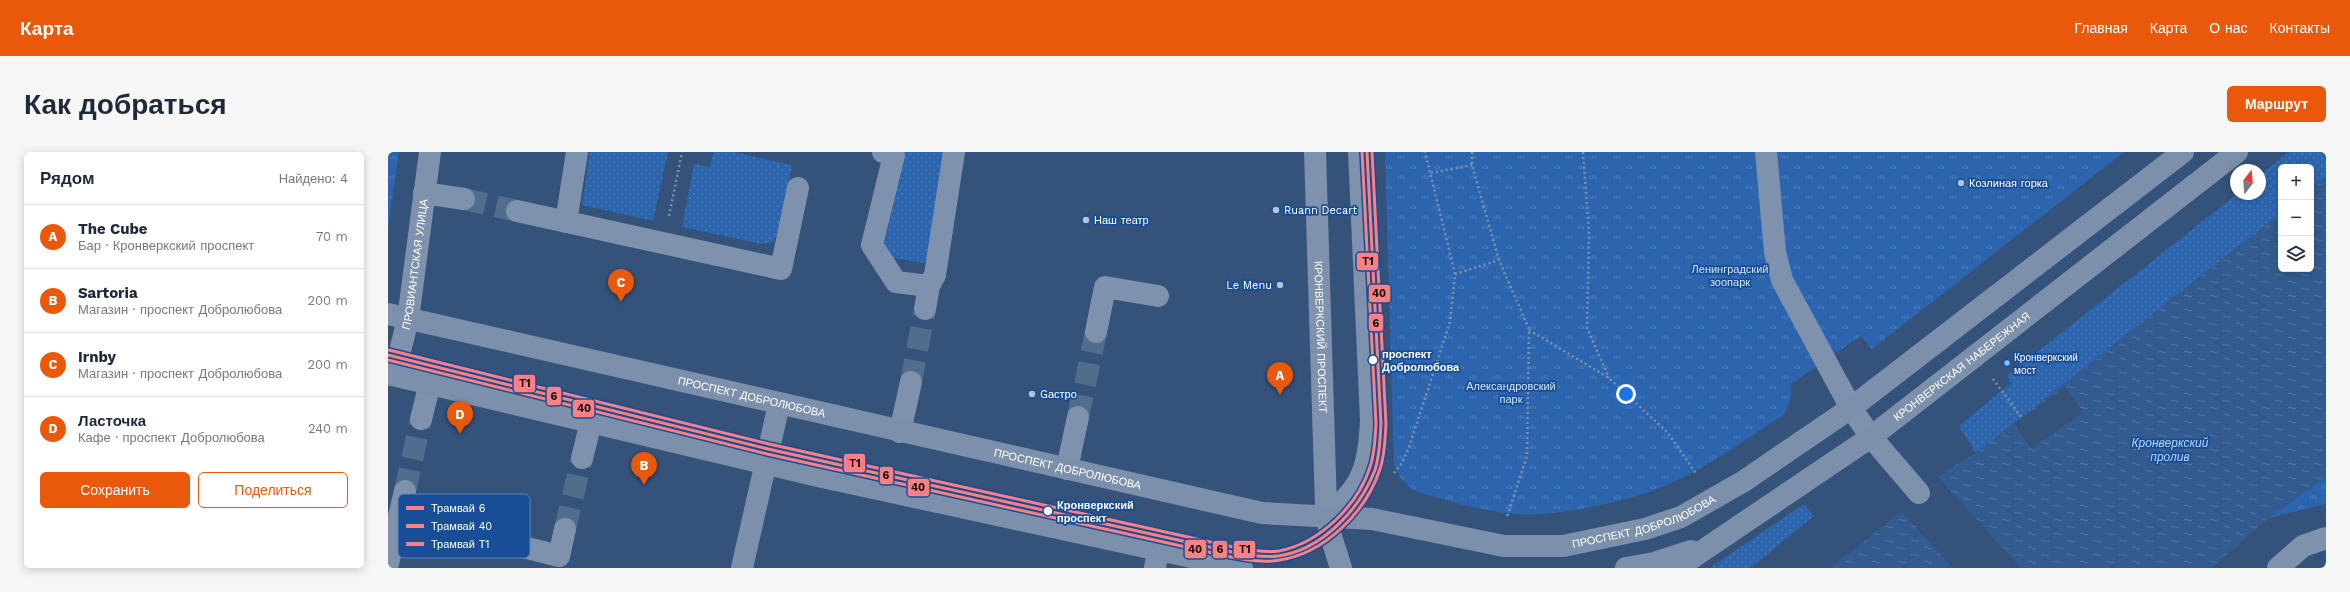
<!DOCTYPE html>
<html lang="ru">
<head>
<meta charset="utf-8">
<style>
  :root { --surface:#fff; --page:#f6f6f7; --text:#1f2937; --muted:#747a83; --line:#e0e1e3; --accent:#ea580c }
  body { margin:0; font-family:"Work Sans",sans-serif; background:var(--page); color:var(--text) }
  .controls { position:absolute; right:12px; top:12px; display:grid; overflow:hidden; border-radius:6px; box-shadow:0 2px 10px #0003 }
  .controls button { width:36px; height:36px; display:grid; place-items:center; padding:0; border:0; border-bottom:1px solid var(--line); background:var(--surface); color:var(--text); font:20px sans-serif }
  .compass { position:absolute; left:1842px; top:12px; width:36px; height:36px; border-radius:50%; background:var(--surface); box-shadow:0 2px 10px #0003; rotate:16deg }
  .you { position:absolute; left:1238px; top:242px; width:14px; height:14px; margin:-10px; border:3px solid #fff; border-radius:50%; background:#1a73e8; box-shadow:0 0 0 6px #1a73e833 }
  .badge { display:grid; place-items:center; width:26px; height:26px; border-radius:50%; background:var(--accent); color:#fff; font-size:13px; font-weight:700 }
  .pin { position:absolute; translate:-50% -33px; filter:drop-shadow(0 1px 2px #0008) }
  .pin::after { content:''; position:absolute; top:21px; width:14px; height:12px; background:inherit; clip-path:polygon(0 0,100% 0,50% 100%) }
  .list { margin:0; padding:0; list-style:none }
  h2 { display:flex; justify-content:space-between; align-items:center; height:52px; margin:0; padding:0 16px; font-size:17px }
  h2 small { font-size:13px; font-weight:400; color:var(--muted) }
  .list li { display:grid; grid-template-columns:26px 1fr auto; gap:12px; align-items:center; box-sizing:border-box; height:64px; padding:0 16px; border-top:1px solid var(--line) }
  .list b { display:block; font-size:15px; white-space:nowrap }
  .list p { margin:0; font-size:13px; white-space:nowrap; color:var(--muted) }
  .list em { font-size:13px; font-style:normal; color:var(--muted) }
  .actions { display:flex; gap:8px; padding:12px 16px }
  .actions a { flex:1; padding:9px 0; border:1px solid var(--accent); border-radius:6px; text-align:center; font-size:14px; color:var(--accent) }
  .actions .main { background:var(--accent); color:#fff }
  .icon { flex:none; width:22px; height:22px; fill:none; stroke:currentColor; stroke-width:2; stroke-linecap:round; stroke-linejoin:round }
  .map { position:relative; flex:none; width:1938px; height:416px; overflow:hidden; border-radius:6px }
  header { display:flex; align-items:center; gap:24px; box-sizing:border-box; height:56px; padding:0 20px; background:var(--accent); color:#fff }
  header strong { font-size:19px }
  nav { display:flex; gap:22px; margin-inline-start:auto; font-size:14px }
  .intro { display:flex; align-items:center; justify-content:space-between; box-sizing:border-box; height:96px; padding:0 24px }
  h1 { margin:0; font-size:28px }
  .button { padding:10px 18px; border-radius:6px; background:var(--accent); color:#fff; font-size:14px; font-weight:700 }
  main { display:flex; gap:24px; padding:0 24px }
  aside { flex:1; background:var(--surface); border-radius:6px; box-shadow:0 2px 10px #0003 }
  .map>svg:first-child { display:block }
  .grass { fill:url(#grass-dots) }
  .park { fill:url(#park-tufts) }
  .water { fill:url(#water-ripples) }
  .pier { fill:#34527a }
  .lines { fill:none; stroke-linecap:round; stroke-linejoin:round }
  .minor-tunnel { stroke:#526c8e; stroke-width:22; stroke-dasharray:22 11; stroke-linecap:butt }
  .path { stroke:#7e92ad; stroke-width:2.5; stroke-dasharray:2 3; stroke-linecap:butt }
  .minor { stroke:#7e92ad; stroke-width:22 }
  .major { stroke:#7c90ab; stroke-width:22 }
  .tram { stroke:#7e92ab; stroke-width:1 }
  .tram-1-casing { stroke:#174e97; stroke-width:6 }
  .tram-2-casing { stroke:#174e97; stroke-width:6 }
  .tram-3-casing { stroke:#174e97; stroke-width:6 }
  .tram-1 { stroke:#ff8082; stroke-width:3 }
  .tram-2 { stroke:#ff8082; stroke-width:3 }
  .tram-3 { stroke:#ff8082; stroke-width:3 }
  .poi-dot { fill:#b8c2d0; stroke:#174e97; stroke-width:1.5 }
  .stop-dot { fill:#fff; stroke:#174e97; stroke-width:1.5 }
  .bus-dot { fill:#80c4ff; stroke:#174e97; stroke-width:1.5 }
  .labels { text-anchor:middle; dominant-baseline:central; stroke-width:3.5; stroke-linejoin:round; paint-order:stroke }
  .bus-label { font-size:10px; fill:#fff; stroke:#174e97; text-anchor:start }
  .poi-label { font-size:11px; fill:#fff; stroke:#174e97; text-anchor:start }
  .street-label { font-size:11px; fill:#fff; stroke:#174e97 }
  .park-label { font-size:11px; fill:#d1e4fc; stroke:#174e97 }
  .stop-label { font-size:11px; font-weight:bold; fill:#fff; stroke:#174e97; text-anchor:start }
  .water-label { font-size:12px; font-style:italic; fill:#b6d4f8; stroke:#174e97 }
  .key { fill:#174e97; stroke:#5d83b6; stroke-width:1 }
  .key-label { font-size:11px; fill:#fff }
  .line-badge { stroke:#174e97; stroke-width:1.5 }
  .pale-badge-label { font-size:11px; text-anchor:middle; font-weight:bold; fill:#111 }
</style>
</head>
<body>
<header>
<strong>Карта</strong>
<nav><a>Главная</a><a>Карта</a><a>О нас</a><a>Контакты</a></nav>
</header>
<div class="intro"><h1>Как добраться</h1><a class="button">Маршрут</a></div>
<main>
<aside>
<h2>Рядом<small>Найдено: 4</small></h2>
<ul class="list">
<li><span class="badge">A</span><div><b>The Cube</b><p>Бар · Кронверкский проспект</p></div><em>70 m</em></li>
<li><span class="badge">B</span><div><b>Sartoria</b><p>Магазин · проспект Добролюбова</p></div><em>200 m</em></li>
<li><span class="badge">C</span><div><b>Irnby</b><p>Магазин · проспект Добролюбова</p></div><em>200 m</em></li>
<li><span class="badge">D</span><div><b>Ласточка</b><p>Кафе · проспект Добролюбова</p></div><em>240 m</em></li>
</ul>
<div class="actions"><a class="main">Сохранить</a><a>Поделиться</a></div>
</aside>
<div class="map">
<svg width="1938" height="416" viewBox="0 0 1938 416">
  <defs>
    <pattern id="grass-dots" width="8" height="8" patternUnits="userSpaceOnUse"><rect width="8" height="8" fill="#2c65ae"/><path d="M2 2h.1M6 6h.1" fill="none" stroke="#4c7cba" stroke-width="1.8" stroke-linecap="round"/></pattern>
    <pattern id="park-tufts" width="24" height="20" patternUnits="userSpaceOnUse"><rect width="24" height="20" fill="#2c65ae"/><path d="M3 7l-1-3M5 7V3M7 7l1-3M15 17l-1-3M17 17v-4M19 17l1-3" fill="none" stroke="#4c7cba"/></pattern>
    <pattern id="water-ripples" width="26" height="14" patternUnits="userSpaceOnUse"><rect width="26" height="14" fill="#345b8f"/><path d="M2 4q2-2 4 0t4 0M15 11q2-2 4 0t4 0" fill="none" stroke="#5274a0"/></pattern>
  </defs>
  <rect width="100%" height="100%" fill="#34527a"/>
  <path class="grass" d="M 202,0 L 280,0 L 265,69 L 194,53 Z
    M 325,0 L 345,0 L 404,13 L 390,82 L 385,90 L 374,92 L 294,75 L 306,12 L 322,15 Z
    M 517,0 L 558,0 L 543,101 L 536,111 L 504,106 L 496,95 Z
    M 1901,0 L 1938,0 L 1938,25 L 1923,37 L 1923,15 L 1893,15 L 1893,61 L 1588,301 L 1571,274 L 1623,231 L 1619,224 L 1849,42 L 1872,42 L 1872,23 Z
    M 1416,352 L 1426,364 L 1362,416 L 1322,416 Z"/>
  <path class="park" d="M 0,0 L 11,0 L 0,76 Z
    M 997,0 L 1736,0 L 1484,197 L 1473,184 L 1403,232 C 1404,245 1402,252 1395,263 C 1358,287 1322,314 1281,332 C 1244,349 1169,365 1128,362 C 1097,360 1055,348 1025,338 L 1013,327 L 1006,314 Z
    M 1938,325 L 1938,352 L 1881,366 Z"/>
  <path class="water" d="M 1938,25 L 1938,325 L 1881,366 L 1823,416 L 1443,416 L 1511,361 L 1558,319 L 1588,301 L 1893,61 L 1893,117 L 1923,117 L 1923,37 Z"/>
  <path class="pier" d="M 1677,235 L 1695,260 L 1644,297 L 1626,272 Z
    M 1549,324 L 1633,416 L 1565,416 L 1512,358 Z"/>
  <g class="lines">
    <path class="minor-tunnel" d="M 76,47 L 129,59
      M 523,230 L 537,157
      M 690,265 L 708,180
      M 17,339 L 33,267
      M 177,377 L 194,306"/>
    <path class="path" d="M 1084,0 L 1084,13 L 1111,108 L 1141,177 L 1139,304 L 1119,365
      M 1195,0 L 1201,81 L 1199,176 L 1221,226
      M 1043,21 L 1084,13
      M 281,64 L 294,0
      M 1067,122 L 1111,108
      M 1141,178 L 1221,226 L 1280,281 L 1309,323
      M 1605,227 L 1634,266
      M 1006,321 L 1014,311 L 1020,298 L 1062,170 L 1067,122 L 1037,0"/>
    <g class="minor">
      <path d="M 495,0 L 506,3 L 484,93 L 508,130 L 541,134"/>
      <path id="s1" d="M 927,0 L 938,355 L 942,381 L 953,416"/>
      <path d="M 1378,0 L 1387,100 L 1394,128 L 1463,256 L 1483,285 L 1531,341"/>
      <path d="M 36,41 L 76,47"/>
      <path d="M 129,59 L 393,117 L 410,36"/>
      <path d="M 178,70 L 189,0"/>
      <path d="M 537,157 L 541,134 L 547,123 L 566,0"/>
      <path d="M 708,180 L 717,135 L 770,144"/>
      <path id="s2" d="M 6,223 L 20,167 L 42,0"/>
      <path d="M 33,267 L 42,231"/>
      <path d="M 512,280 L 523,230"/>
      <path d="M 194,306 L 203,270"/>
      <path d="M 679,317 L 690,265"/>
      <path d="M 11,364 L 171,404 L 177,377"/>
      <path d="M 939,364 C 976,333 980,316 983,269 L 971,0"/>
      <path d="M 0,412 L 17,339"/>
      <path d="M 767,416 L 770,399"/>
      <path d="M 1890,416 L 1915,394 L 1938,386"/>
    </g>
    <g class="major">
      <path id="s3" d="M 0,162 L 874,361 L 984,367 L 1116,394 L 1175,394 L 1257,377 L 1293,365 L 1356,329 L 1463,256 L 1795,0"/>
      <path d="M 0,222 L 430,324 L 854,416"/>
      <path d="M 354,416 L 391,252"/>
      <path d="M 1238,416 L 1266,411 L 1303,399"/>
      <path id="s4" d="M 1289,416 L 1483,285 L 1849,0"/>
    </g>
    <path class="tram" d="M 965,15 L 967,0"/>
    <g class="tram-1-casing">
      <path id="tram-1" d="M 0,203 L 380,297 L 844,400 C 859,403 875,406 890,404 C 934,398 972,357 987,318 C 992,303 992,287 993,272 L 979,0"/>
    </g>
    <g class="tram-2-casing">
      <path id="tram-2" d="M 0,208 L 379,302 L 843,405 C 859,408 876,411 892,408 C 937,401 978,360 992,317 C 997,303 997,287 998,272 L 984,0"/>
    </g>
    <g class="tram-3-casing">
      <path id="tram-3" d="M 1,198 L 381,292 L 845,395 C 860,398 876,401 891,399 C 932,391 970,353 982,315 C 987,301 987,286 988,272 L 974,0"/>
    </g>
    <use href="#tram-1" class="tram-1"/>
    <use href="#tram-2" class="tram-2"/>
    <use href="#tram-3" class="tram-3"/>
  </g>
  <g class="poi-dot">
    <circle cx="1573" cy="31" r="4"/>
    <circle cx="888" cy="58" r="4"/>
    <circle cx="698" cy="68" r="4"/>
    <circle cx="892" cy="133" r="4"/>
    <circle cx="644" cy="242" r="4"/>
  </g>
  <g class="stop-dot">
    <circle cx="985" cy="208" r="5"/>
    <circle cx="660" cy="359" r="5"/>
  </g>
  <circle class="bus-dot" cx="1619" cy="211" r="3.5"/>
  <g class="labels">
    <g class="bus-label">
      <text x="1626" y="205">Кронверкский<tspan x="1626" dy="13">мост</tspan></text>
    </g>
    <g class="poi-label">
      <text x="1581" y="31">Козлиная горка</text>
      <text x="896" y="58">Ruann Decart</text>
      <text x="706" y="68">Наш театр</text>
      <text x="884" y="133" text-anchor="end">Le Menu</text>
      <text x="652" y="242">Gастро</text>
    </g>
    <g class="street-label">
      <text stroke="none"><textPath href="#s2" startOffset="113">ПРОВИАНТСКАЯ УЛИЦА</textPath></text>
      <text stroke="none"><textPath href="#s1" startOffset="185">КРОНВЕРКСКИЙ ПРОСПЕКТ</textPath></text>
      <text stroke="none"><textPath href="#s4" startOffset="349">КРОНВЕРКСКАЯ НАБЕРЕЖНАЯ</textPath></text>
      <text stroke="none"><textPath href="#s3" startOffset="373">ПРОСПЕКТ ДОБРОЛЮБОВА</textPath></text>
      <text stroke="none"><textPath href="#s3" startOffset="697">ПРОСПЕКТ ДОБРОЛЮБОВА</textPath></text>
      <text stroke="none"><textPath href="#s3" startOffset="1285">ПРОСПЕКТ ДОБРОЛЮБОВА</textPath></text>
    </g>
    <g class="park-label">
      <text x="1342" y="117">Ленинградский<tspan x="1342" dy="13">зоопарк</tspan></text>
      <text x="1123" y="234">Александровский<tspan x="1123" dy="13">парк</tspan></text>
    </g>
    <g class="stop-label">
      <text x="994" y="202">проспект<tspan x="994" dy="13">Добролюбова</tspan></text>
      <text x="669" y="353">Кронверкский<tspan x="669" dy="13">проспект</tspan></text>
    </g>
    <g class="water-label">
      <text x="1782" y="291">Кронверкский<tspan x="1782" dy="14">пролив</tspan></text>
    </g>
  </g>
  <rect x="10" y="342" width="132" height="64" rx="6" class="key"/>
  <rect x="18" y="354" width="18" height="4" fill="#ff8082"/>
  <rect x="18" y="372" width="18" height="4" fill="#ff8082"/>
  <rect x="18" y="390" width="18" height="4" fill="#ff8082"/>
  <g class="key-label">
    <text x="43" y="360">Трамвай 6</text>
    <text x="43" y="378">Трамвай 40</text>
    <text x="43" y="396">Трамвай Т1</text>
  </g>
  <g class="line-badge">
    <rect x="968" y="100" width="23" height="19" rx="4" fill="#ff8082"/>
    <rect x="980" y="132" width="23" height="19" rx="4" fill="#ff8082"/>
    <rect x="980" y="161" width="16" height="19" rx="4" fill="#ff8082"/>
    <rect x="125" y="222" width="23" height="19" rx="4" fill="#ff8082"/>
    <rect x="158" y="234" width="16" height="20" rx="4" fill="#ff8082"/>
    <rect x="184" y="247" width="23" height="19" rx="4" fill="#ff8082"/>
    <rect x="455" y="301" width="23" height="20" rx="4" fill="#ff8082"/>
    <rect x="491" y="314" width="15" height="19" rx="4" fill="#ff8082"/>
    <rect x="519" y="326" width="23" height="19" rx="4" fill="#ff8082"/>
    <rect x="796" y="387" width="23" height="20" rx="4" fill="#ff8082"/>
    <rect x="845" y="388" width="23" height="19" rx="4" fill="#ff8082"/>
    <rect x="824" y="388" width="16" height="19" rx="4" fill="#ff8082"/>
  </g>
  <g class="pale-badge-label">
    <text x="980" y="113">Т1</text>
    <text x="991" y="145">40</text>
    <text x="988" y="175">6</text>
    <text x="137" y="235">Т1</text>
    <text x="166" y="248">6</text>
    <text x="196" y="260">40</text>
    <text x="467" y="315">Т1</text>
    <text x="498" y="327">6</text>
    <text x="530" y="339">40</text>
    <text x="807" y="401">40</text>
    <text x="857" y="401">Т1</text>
    <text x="832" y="401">6</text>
  </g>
</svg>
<div class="controls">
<button>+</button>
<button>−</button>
<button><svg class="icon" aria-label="layers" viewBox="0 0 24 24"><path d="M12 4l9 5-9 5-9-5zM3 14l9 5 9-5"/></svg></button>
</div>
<svg class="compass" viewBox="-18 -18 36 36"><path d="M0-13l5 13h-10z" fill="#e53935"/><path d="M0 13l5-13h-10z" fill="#747a83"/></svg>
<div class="you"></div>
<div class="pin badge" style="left:892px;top:243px">A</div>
<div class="pin badge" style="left:256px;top:333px">B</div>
<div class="pin badge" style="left:233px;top:150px">C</div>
<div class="pin badge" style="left:72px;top:282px">D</div>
</div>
</main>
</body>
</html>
